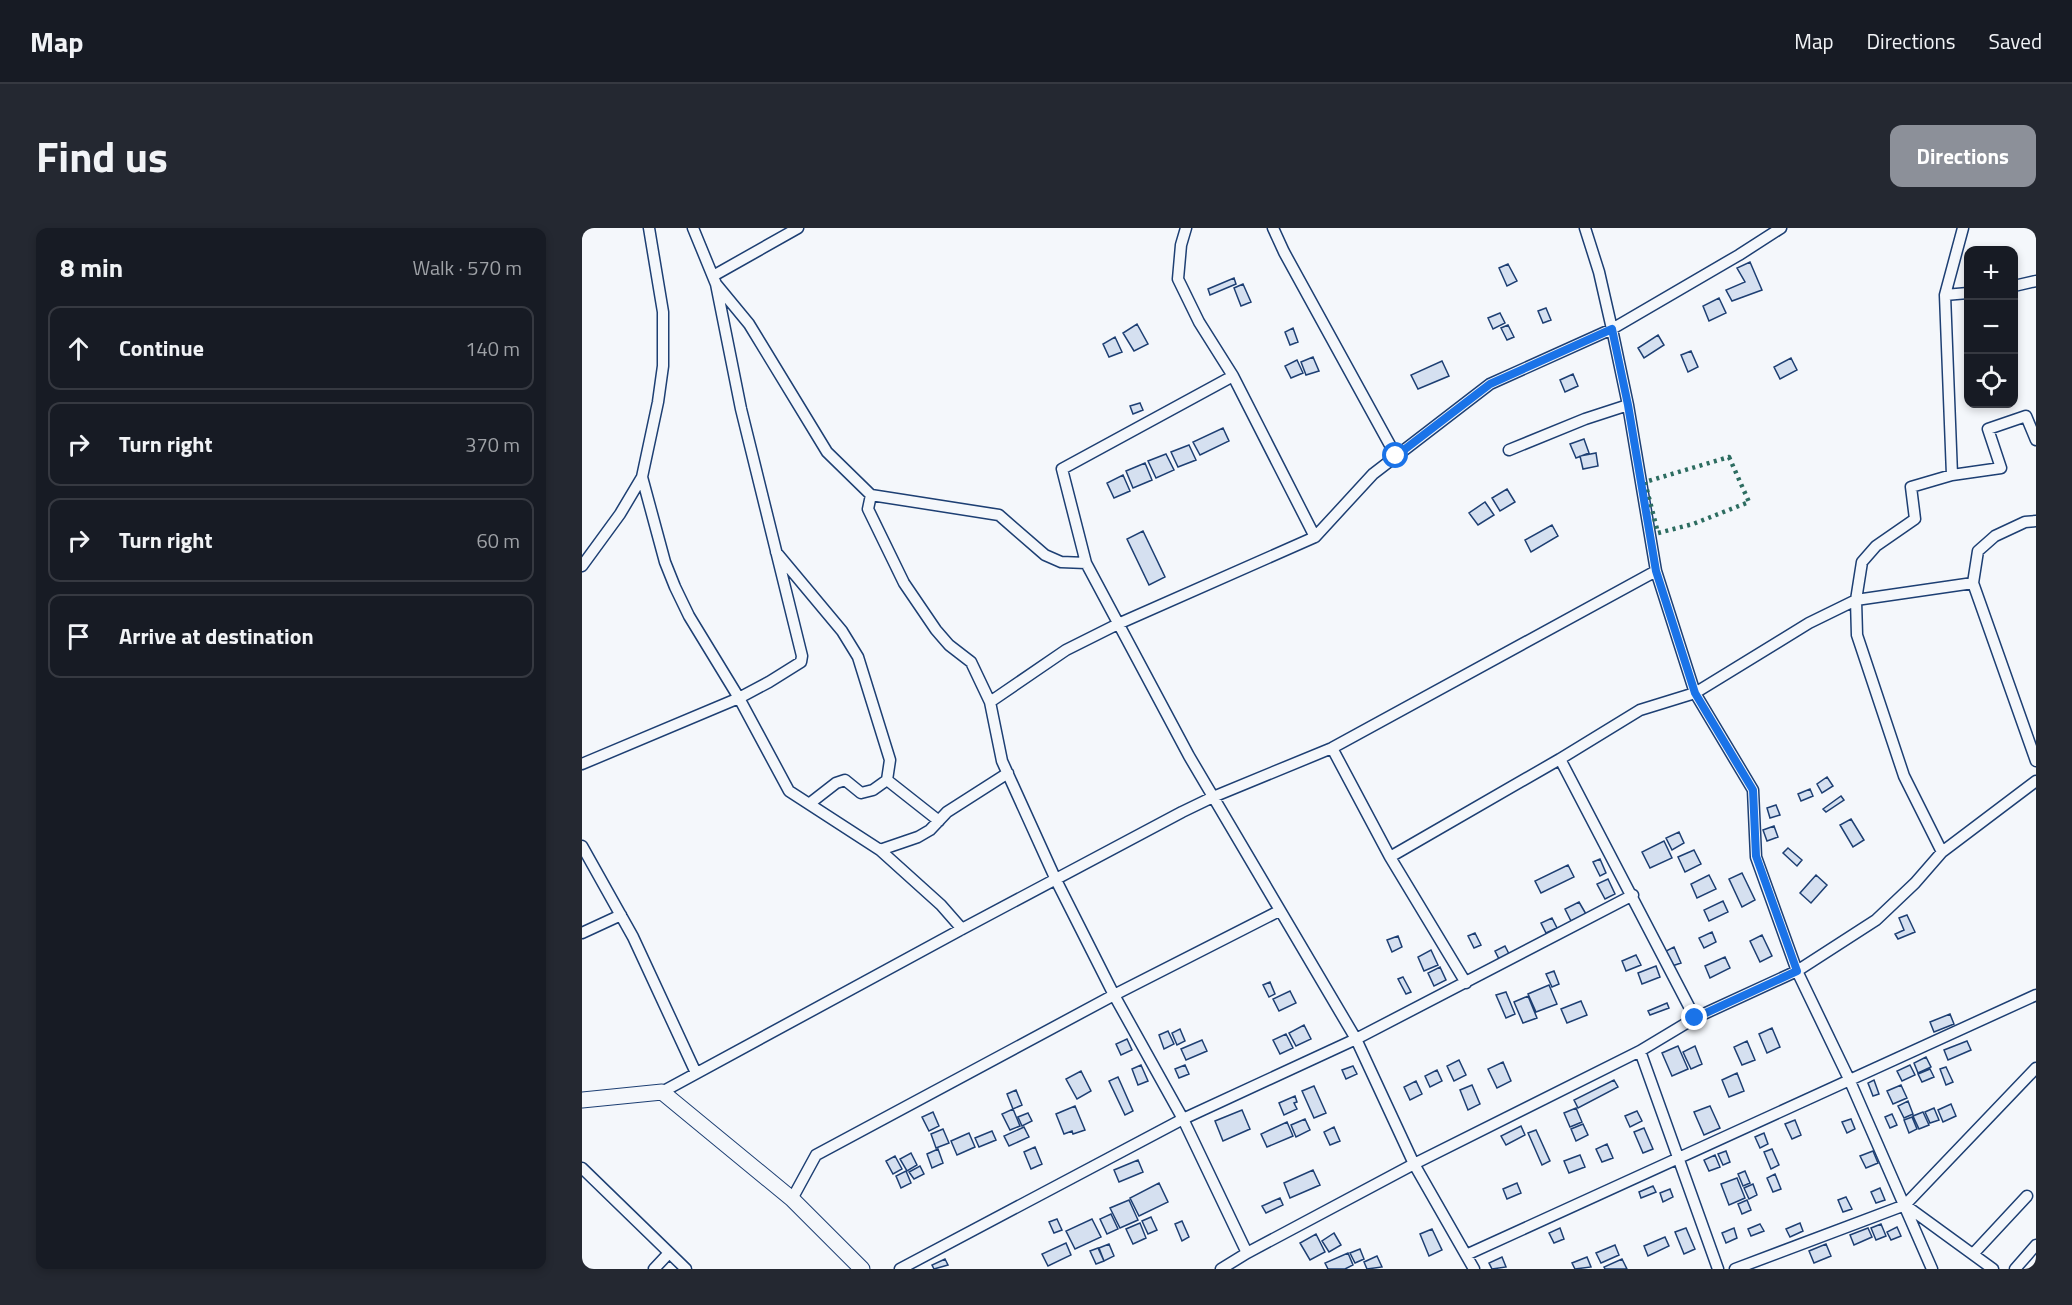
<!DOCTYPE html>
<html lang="en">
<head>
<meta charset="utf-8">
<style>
  :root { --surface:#171b24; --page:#242831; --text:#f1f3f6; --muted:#9ea1a6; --line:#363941; --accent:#8c9099 }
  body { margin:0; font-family:"Titillium Web",sans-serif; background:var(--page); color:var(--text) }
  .controls { position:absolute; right:18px; top:18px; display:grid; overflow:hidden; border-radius:12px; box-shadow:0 3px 9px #0003 }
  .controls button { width:54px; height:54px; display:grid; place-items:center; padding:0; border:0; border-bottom:2px solid var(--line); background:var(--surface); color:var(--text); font:30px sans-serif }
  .stop { position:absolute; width:18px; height:18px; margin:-14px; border:4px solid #1a73e8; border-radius:50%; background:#fff }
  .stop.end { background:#1a73e8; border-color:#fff; box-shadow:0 2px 6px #0008 }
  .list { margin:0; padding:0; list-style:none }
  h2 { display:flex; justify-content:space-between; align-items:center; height:78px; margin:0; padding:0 24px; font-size:26px }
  h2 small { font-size:20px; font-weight:400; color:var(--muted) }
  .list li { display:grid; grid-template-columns:39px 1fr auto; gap:18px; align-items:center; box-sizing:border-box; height:84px; margin:0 12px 12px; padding:0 12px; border:2px solid var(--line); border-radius:12px }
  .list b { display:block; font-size:22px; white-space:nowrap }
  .list em { font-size:20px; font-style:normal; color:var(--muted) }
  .icon { flex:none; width:33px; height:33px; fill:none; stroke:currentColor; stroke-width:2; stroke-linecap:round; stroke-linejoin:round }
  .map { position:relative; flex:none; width:1454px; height:1041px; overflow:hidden; border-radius:12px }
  header { display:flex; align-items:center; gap:36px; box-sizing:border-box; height:84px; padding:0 30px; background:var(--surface); border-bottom:2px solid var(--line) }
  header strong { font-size:28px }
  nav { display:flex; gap:33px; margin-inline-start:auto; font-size:21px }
  .intro { display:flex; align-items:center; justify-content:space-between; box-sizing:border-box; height:144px; padding:0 36px }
  h1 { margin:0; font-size:42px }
  .button { padding:15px 27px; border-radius:12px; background:var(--accent); color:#fff; font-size:21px; font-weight:700 }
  main { display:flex; gap:36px; padding:0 36px }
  aside { flex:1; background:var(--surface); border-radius:12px; box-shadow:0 3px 9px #0003 }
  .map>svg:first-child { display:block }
  .building { fill:#d5e0f0; stroke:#1d3f73; stroke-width:1.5 }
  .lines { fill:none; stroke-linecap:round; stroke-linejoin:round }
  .minor-casing { stroke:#1d3f73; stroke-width:13 }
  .secondary-casing { stroke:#1d3f73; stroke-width:17 }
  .minor { stroke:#f4f7fb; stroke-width:10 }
  .secondary { stroke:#f4f7fb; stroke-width:15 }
  .hedge { stroke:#2c6c60; stroke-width:4.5; stroke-dasharray:3 4.5; stroke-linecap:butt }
  .route { stroke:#1a73e8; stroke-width:8 }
</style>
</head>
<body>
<header>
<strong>Map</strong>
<nav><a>Map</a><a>Directions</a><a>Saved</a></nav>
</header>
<div class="intro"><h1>Find us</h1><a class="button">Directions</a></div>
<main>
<aside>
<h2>8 min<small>Walk · 570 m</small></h2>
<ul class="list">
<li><svg class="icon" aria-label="ahead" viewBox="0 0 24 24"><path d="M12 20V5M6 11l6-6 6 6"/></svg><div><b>Continue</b></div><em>140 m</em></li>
<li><svg class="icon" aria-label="right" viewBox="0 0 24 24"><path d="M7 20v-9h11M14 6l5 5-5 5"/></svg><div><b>Turn right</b></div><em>370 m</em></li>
<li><svg class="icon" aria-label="right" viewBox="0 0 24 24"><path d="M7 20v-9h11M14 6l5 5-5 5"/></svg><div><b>Turn right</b></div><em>60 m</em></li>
<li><svg class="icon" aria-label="arrive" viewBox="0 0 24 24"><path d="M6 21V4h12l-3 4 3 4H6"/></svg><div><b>Arrive at destination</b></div></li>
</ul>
</aside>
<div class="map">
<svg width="1454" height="1041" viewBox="0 0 1454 1041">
  <rect width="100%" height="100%" fill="#f4f7fb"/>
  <path class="building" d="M 1168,34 L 1180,62 L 1150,73 L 1144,62 L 1163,54 L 1155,40 Z
    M 926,36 L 935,53 L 925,58 L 917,40 Z
    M 652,50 L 654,56 L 628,67 L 626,61 Z
    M 661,56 L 669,74 L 659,78 L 652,60 Z
    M 1137,70 L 1144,85 L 1127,93 L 1121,78 Z
    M 964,80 L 969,92 L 961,95 L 956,83 Z
    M 918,85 L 923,95 L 911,101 L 906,90 Z
    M 555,96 L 566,116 L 552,123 L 541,105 Z
    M 926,97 L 932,109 L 925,112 L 919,100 Z
    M 711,100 L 716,114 L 708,117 L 703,104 Z
    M 1076,107 L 1082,117 L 1062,130 L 1056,120 Z
    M 533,109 L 540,124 L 527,129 L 521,116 Z
    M 1109,123 L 1116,139 L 1106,144 L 1099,127 Z
    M 731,129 L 737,143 L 724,147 L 719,134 Z
    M 1209,130 L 1215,142 L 1198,151 L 1192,139 Z
    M 715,132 L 721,145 L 709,150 L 703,138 Z
    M 860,133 L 867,148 L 836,161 L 829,147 Z
    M 991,146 L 996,158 L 983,164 L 978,152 Z
    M 558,175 L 561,182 L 551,186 L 548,178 Z
    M 641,200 L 647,213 L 618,227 L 611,214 Z
    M 1002,211 L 1007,225 L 994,230 L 988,216 Z
    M 607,217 L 614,232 L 596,239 L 589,224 Z
    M 1014,225 L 1016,238 L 1001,241 L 998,228 Z
    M 584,226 L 592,242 L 574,250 L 566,233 Z
    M 563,235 L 570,252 L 551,260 L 544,243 Z
    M 541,247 L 548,263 L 532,270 L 525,255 Z
    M 925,261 L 933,274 L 918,283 L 910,270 Z
    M 903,274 L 912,287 L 896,297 L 887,285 Z
    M 970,297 L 976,308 L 949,324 L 943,312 Z
    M 561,303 L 583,349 L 567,357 L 545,311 Z
    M 1245,549 L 1251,558 L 1240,565 L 1235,556 Z
    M 1228,561 L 1231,568 L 1219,573 L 1216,566 Z
    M 1259,568 L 1262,572 L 1244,584 L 1241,581 Z
    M 1194,577 L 1198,587 L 1188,590 L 1185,580 Z
    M 1269,591 L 1282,612 L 1271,619 L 1258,597 Z
    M 1192,598 L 1196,609 L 1185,613 L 1181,602 Z
    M 1097,604 L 1102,615 L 1090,622 L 1084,610 Z
    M 1082,613 L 1090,630 L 1068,640 L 1060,624 Z
    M 1206,620 L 1220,632 L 1215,638 L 1201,625 Z
    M 1112,622 L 1119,636 L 1103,644 L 1096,629 Z
    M 1018,631 L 1024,645 L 1018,648 L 1011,634 Z
    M 986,637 L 992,649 L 959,665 L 953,653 Z
    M 1160,645 L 1173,672 L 1160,679 L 1147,651 Z
    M 1127,647 L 1134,661 L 1115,670 L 1109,656 Z
    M 1234,647 L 1245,657 L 1229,675 L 1218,665 Z
    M 1026,651 L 1033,666 L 1023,671 L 1015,656 Z
    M 1141,673 L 1146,684 L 1127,693 L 1122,682 Z
    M 997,674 L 1004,686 L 989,693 L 983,681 Z
    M 1325,687 L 1333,704 L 1316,711 L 1313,706 L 1322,702 L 1317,690 Z
    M 970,690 L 975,700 L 964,705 L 959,695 Z
    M 1130,704 L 1134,714 L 1122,720 L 1117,710 Z
    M 893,705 L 899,717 L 892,720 L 886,708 Z
    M 1180,707 L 1190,728 L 1178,734 L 1168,713 Z
    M 816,708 L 820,719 L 810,724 L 805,712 Z
    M 923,718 L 927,726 L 917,731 L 913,723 Z
    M 1092,719 L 1099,735 L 1090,738 L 1084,723 Z
    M 849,722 L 856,737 L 842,743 L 836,729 Z
    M 1054,727 L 1059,737 L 1044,743 L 1040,733 Z
    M 1143,729 L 1148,740 L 1128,750 L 1123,738 Z
    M 1074,738 L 1078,749 L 1060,756 L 1056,745 Z
    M 858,739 L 864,752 L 852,758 L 846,745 Z
    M 972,743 L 977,756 L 970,759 L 964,746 Z
    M 821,749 L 829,764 L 824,766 L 816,751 Z
    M 688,754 L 693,766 L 687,769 L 681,757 Z
    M 967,757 L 975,776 L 954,784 L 946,766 Z
    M 708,763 L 714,775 L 697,783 L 691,771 Z
    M 924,764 L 933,786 L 924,790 L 914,767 Z
    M 946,768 L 955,790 L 941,795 L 932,774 Z
    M 999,773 L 1005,787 L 985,795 L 979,781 Z
    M 1085,775 L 1087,780 L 1068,787 L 1066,783 Z
    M 1368,786 L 1372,796 L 1352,804 L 1348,794 Z
    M 722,797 L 729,811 L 714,818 L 707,805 Z
    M 1190,800 L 1198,819 L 1185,825 L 1177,806 Z
    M 598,801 L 603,813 L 595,817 L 590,805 Z
    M 586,803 L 592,816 L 582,821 L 577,807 Z
    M 704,806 L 711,820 L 698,826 L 691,812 Z
    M 545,811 L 550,822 L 539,827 L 534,816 Z
    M 620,812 L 625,823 L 604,832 L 599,821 Z
    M 1165,813 L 1173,832 L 1160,837 L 1152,819 Z
    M 1385,813 L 1389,822 L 1366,832 L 1362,822 Z
    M 1096,818 L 1106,841 L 1090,848 L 1080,825 Z
    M 1113,818 L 1120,836 L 1109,841 L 1101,824 Z
    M 1344,829 L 1349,839 L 1336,845 L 1332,835 Z
    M 877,832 L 884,847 L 872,853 L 865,838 Z
    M 921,834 L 929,853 L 915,860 L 906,841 Z
    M 559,837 L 566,853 L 556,857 L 550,841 Z
    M 603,837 L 607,846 L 597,850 L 593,841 Z
    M 1328,837 L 1333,847 L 1320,853 L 1315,843 Z
    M 771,838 L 775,846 L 764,851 L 760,842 Z
    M 1364,839 L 1371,854 L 1364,857 L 1358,841 Z
    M 1348,841 L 1352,849 L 1340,854 L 1336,846 Z
    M 855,842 L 860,853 L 848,859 L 843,848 Z
    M 499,843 L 509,863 L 495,871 L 484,851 Z
    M 1155,845 L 1162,863 L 1147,869 L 1140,852 Z
    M 536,849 L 551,883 L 543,887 L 527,853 Z
    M 1032,852 L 1036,859 L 996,880 L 992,872 Z
    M 1292,852 L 1297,866 L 1291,868 L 1286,855 Z
    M 834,853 L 840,866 L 828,872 L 822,859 Z
    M 890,857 L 898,876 L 886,882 L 878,862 Z
    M 1319,857 L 1325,870 L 1311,876 L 1305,863 Z
    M 732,858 L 744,885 L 732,890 L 720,863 Z
    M 434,862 L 440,877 L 431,881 L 425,866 Z
    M 713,868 L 715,874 L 712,875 L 715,881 L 702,887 L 697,875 Z
    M 1326,873 L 1331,886 L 1322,890 L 1316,878 Z
    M 1369,876 L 1374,888 L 1361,894 L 1356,882 Z
    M 493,878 L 503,902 L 491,906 L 490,903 L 482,906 L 474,886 Z
    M 1128,878 L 1138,900 L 1122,907 L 1112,884 Z
    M 994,880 L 1000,894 L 988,899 L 982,885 Z
    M 1352,880 L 1357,892 L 1348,895 L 1343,884 Z
    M 431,881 L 438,898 L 428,902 L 420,886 Z
    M 660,882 L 668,901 L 641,913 L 633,893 Z
    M 1055,883 L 1060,893 L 1048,899 L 1043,888 Z
    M 351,884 L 357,898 L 347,903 L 340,889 Z
    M 1341,884 L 1347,897 L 1337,901 L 1331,888 Z
    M 446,885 L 450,893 L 440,898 L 436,889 Z
    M 1310,886 L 1315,897 L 1308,900 L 1303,889 Z
    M 1330,889 L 1335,901 L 1327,905 L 1322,892 Z
    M 723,891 L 728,902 L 714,909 L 709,897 Z
    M 1269,891 L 1273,901 L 1265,905 L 1260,894 Z
    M 1213,892 L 1219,907 L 1210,911 L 1203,896 Z
    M 705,894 L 711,908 L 685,919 L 679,906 Z
    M 1001,896 L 1006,907 L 994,913 L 989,901 Z
    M 939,898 L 943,907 L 924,917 L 919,908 Z
    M 442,899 L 447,909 L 427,918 L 422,908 Z
    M 752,899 L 758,913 L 748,917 L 742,904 Z
    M 1062,900 L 1071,921 L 1061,925 L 1052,904 Z
    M 361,901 L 367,915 L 354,920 L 349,906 Z
    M 954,902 L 968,933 L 960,937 L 946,905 Z
    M 410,903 L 414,912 L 397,919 L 393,910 Z
    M 387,905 L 393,919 L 375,927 L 369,913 Z
    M 1182,905 L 1186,916 L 1178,920 L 1173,909 Z
    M 1025,916 L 1031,930 L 1020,934 L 1014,921 Z
    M 453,919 L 460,936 L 449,941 L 442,924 Z
    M 356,921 L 361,935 L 350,940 L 345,926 Z
    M 1190,921 L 1197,937 L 1189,941 L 1182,924 Z
    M 1144,923 L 1148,934 L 1141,937 L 1136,926 Z
    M 1291,923 L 1296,935 L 1284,940 L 1278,928 Z
    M 329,925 L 335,937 L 325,943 L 318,931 Z
    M 998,927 L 1003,939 L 987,945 L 982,933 Z
    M 1133,927 L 1138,939 L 1127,943 L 1122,932 Z
    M 313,928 L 320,941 L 311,946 L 304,933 Z
    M 556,932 L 561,944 L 537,954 L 532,942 Z
    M 338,938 L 342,946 L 332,951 L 327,944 Z
    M 731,942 L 738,957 L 708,970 L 702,955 Z
    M 324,943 L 329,955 L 319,960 L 314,948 Z
    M 1163,943 L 1168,955 L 1161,958 L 1156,946 Z
    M 1193,946 L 1199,961 L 1191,964 L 1185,950 Z
    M 1155,950 L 1163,970 L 1147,977 L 1139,956 Z
    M 577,955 L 586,974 L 557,988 L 548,970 Z
    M 935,955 L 939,965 L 925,971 L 921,961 Z
    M 1171,956 L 1175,967 L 1167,971 L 1162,960 Z
    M 1071,958 L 1074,964 L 1059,970 L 1057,964 Z
    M 1298,960 L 1303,972 L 1294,975 L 1289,964 Z
    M 1088,961 L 1091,969 L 1081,974 L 1078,965 Z
    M 1264,969 L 1270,981 L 1261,984 L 1256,972 Z
    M 698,970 L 701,977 L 684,985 L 680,978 Z
    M 547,972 L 556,992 L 538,1000 L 528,980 Z
    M 1165,972 L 1169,982 L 1160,986 L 1156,976 Z
    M 529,986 L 536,1001 L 525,1006 L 518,991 Z
    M 569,989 L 575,1002 L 566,1006 L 560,993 Z
    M 475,991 L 480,1002 L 472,1005 L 467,994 Z
    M 510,991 L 519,1009 L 493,1021 L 484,1003 Z
    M 600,993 L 607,1009 L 600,1013 L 593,996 Z
    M 558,995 L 564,1010 L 551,1016 L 544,1001 Z
    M 1218,995 L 1221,1003 L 1208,1009 L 1204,1001 Z
    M 1178,996 L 1182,1003 L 1169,1008 L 1166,1001 Z
    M 1299,996 L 1304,1008 L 1294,1012 L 1289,1000 Z
    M 1315,999 L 1319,1008 L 1309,1012 L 1305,1004 Z
    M 978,1000 L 982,1011 L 972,1015 L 967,1005 Z
    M 1104,1000 L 1113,1021 L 1102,1026 L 1093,1004 Z
    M 1152,1000 L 1155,1010 L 1144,1015 L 1140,1005 Z
    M 1286,1000 L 1290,1009 L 1272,1017 L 1268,1007 Z
    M 850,1001 L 860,1022 L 847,1028 L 838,1006 Z
    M 752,1005 L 759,1017 L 747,1024 L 740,1013 Z
    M 734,1006 L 743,1024 L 728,1032 L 718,1015 Z
    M 1083,1009 L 1087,1018 L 1066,1028 L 1062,1018 Z
    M 484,1015 L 489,1027 L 466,1038 L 460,1026 Z
    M 527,1016 L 532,1028 L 522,1033 L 517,1020 Z
    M 1244,1016 L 1249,1028 L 1232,1035 L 1227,1023 Z
    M 1033,1017 L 1037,1027 L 1019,1035 L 1014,1025 Z
    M 516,1020 L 522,1033 L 514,1036 L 508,1023 Z
    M 778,1021 L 782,1031 L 773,1035 L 768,1025 Z
    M 766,1025 L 771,1037 L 763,1041 L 746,1041 L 743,1035 Z
    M 795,1028 L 800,1039 L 785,1041 L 782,1034 Z
    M 920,1029 L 924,1039 L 910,1041 L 907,1035 Z
    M 1005,1029 L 1009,1039 L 993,1041 L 990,1035 Z
    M 363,1031 L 366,1037 L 352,1041 L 350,1037 Z
    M 1040,1031 L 1045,1041 L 1023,1041 L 1022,1039 Z"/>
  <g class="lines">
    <g class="minor-casing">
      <path id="minor" d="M 111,0 L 134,56 L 167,96 L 245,224 L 289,267 L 417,287 L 463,327 L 479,334 L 504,335
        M 604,0 L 599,17 L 596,51 L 617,94 L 651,148
        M 691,0 L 702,24 L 814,228
        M 1003,0 L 1017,44 L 1030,101 L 1046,177 L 1074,343 L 1113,465 L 1171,562 L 1174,629 L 1215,743 L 1267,851 L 1350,1041
        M 131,48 L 216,0
        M 1432,58 L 1454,53
        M 1363,67 L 1386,65
        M 927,222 L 1003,191 L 1046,177
        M 1370,247 L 1363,67 L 1381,0
        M 60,249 L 83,334 L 93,359 L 107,388 L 157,470 L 207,563 L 298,622 L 359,677 L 380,701
        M 289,267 L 286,281 L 322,355 L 354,402 L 367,417 L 389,434 L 408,474 L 420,533 L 474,652 L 532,767 L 601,891 L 665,1025
        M 1454,293 L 1443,294 L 1413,308 L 1396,323 L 1391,355 L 1454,533
        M 194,324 L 260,403 L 276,429 L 308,532 L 305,552 L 291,562 L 279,565 L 263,552 L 254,555 L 227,576
        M 0,338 L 38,286 L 60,249 L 76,174 L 81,138 L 81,84 L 67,0
        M 408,474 L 484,422 L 536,396 L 733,309
        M 750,520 L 808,629 L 884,755
        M 978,531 L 1113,790
        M 0,536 L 157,470 L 187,454 L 219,434 L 220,428 L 159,181 L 134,56
        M 305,552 L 357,593
        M 0,618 L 51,709 L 114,845
        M 298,622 L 336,609 L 348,602 L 365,584 L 426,545
        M 1360,624 L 1322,548 L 1275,407 L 1274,372 L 1280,334 L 1294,318 L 1333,291 L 1329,259 L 1370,247 L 1419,240 L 1406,201 L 1444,188 L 1454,212
        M 808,629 L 978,531 L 1058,482 L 1113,465 L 1227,395 L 1274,372 L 1391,355
        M 0,705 L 39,687
        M 1058,823 L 1136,1041
        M 80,864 L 380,701 L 600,584 L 631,569 L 750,520 L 1074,343
        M 0,940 L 104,1041
        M 210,971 L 234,927 L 532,767 L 697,683
        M 1323,977 L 1411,1041
        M 1391,1026 L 1445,968
        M 884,1027 L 1454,767
        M 72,1041 L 87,1025
        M 318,1041 L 601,891 L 774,811 L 1051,667
        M 639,1041 L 665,1025 L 832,936 L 1058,823 L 1113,790 L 1215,743 L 1294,692 L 1333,655 L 1360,624 L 1454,553
        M 892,1041 L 832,936 L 774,811 L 607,528 L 504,335 L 480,241 L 651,148 L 733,309 L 791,246 L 908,156 L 1030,101 L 1157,27 L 1199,0
        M 1153,1041 L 1323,977 L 1454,840
        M 1433,1041 L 1454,1017"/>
    </g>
    <g class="secondary-casing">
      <path id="secondary" d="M 0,872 L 80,864 L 210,971 L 280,1041"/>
    </g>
    <use href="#minor" class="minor"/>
    <use href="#secondary" class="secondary"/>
    <path class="hedge" d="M 1147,229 L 1167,274 L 1111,296 L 1076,305 L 1063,254 Z"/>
  </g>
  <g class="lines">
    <path class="route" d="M 814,228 L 908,156 L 1030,101 L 1046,177 L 1074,343 L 1113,465 L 1171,562 L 1174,628 L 1215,743 L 1113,790"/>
  </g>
</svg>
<div class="controls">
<button>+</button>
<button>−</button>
<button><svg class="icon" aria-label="locate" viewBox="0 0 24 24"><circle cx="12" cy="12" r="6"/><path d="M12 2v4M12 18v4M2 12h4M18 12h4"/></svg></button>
</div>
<div class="stop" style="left:814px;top:228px"></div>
<div class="stop end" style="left:1113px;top:790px"></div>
</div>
</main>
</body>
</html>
